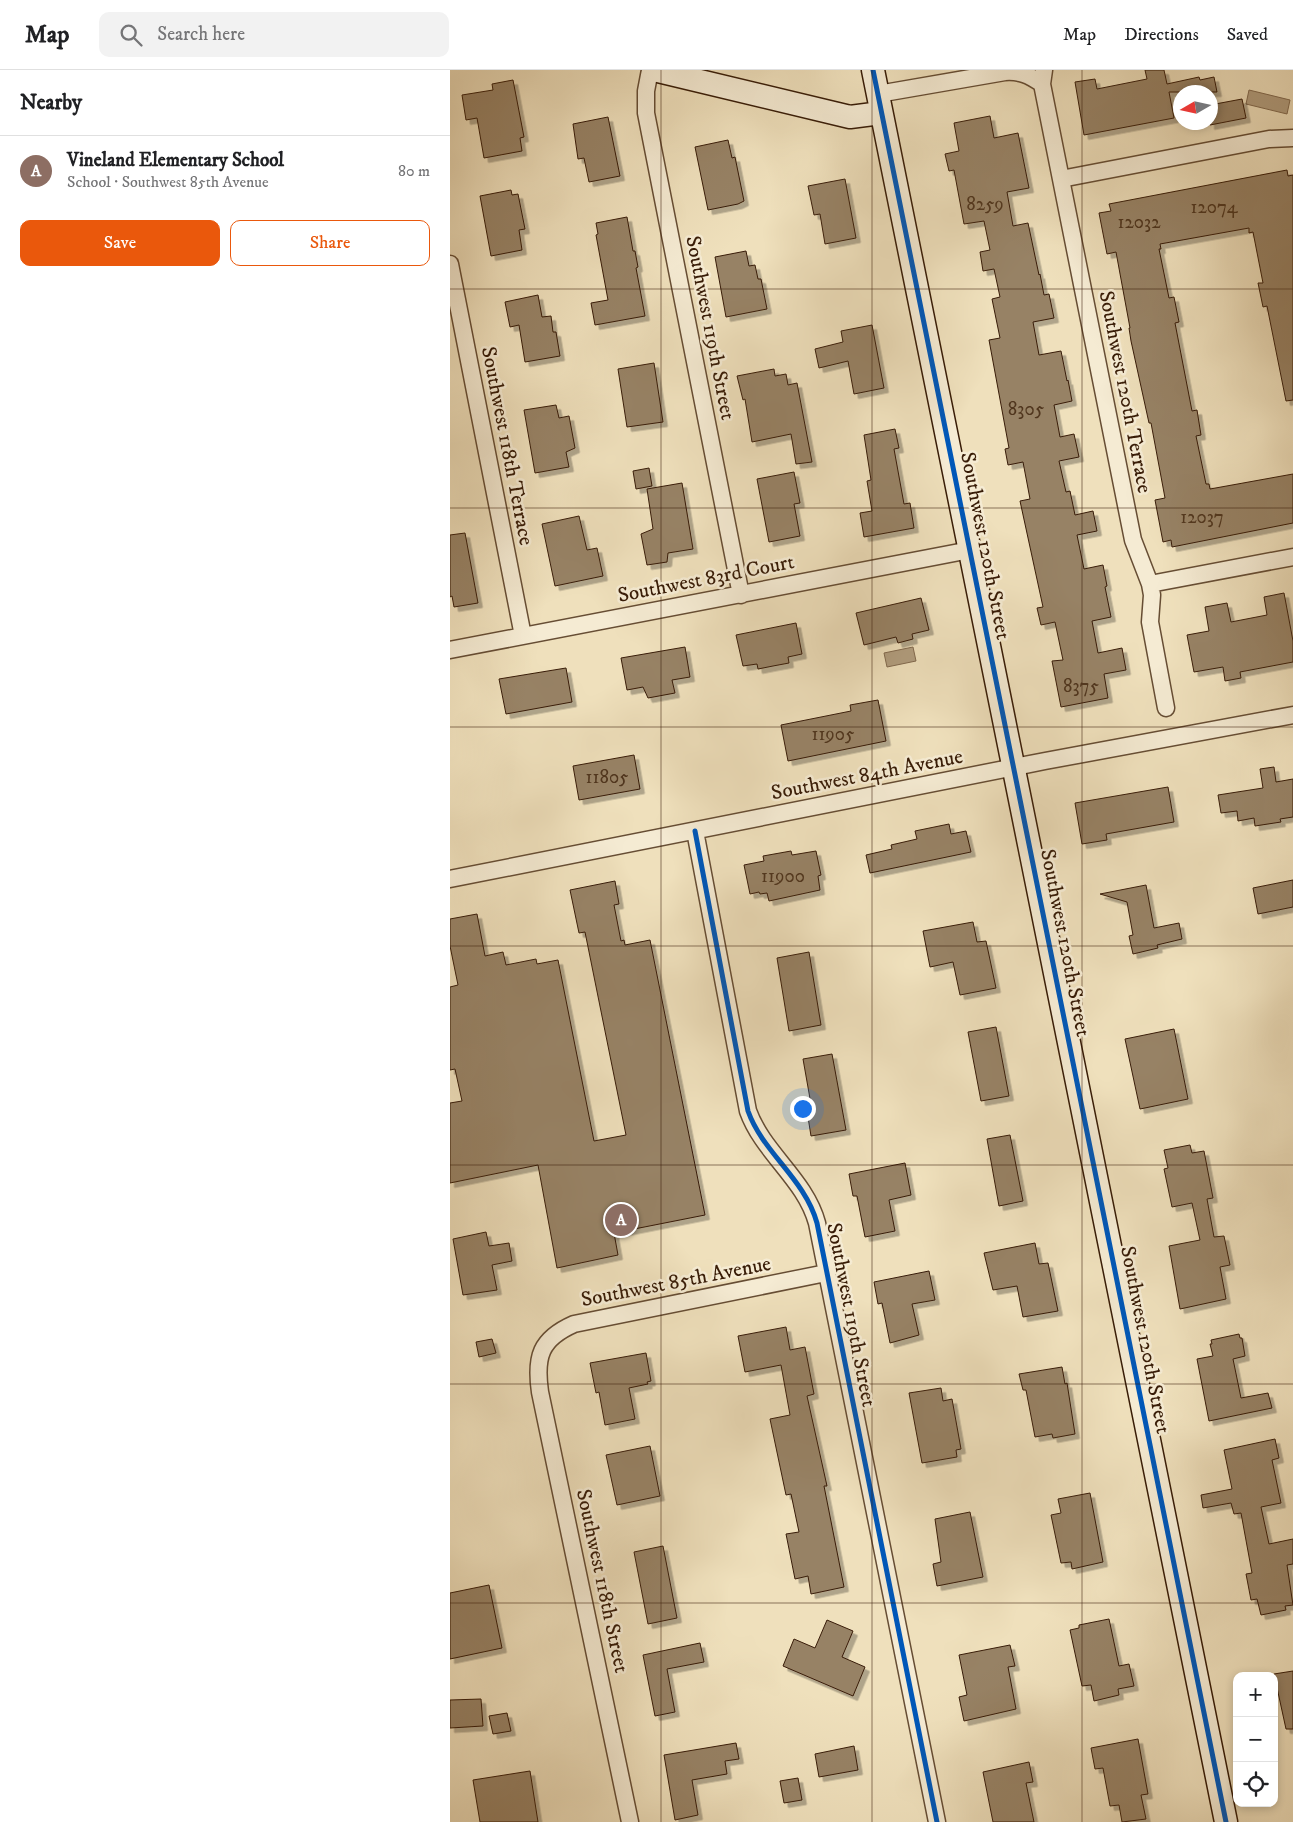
<!DOCTYPE html>
<html lang="en">
<head>
<meta charset="utf-8">
<style>
  :root { --surface:#fff; --page:#f2f2f2; --text:#202124; --muted:#757577; --line:#e0e0e0; --accent:#ea580c }
  body { margin:0; font-family:"IM FELL DW Pica",serif; background:var(--page); color:var(--text) }
  .controls { position:absolute; right:15px; bottom:15px; display:grid; overflow:hidden; border-radius:10px; box-shadow:0 2px 8px #0003 }
  .controls button { width:45px; height:45px; display:grid; place-items:center; padding:0; border:0; border-bottom:1px solid var(--line); background:var(--surface); color:var(--text); font:25px sans-serif }
  .compass { position:absolute; left:723px; top:15px; width:45px; height:45px; border-radius:50%; background:var(--surface); box-shadow:0 2px 8px #0003; rotate:261deg }
  .you { position:absolute; left:352px; top:1038px; width:18px; height:18px; margin:-12px; border:4px solid #fff; border-radius:50%; background:#1a73e8; box-shadow:0 0 0 8px #1a73e833 }
  .badge { display:grid; place-items:center; width:32px; height:32px; border-radius:50%; background:var(--accent); color:#fff; font-size:16px; font-weight:700 }
  .pin { position:absolute; translate:-50% -50%; border:2px solid #fff; box-shadow:0 1px 5px #0006 }
  .list { margin:0; padding:0; list-style:none }
  h2 { display:flex; justify-content:space-between; align-items:center; height:65px; margin:0; padding:0 20px; font-size:21px }
  h2 small { font-size:16px; font-weight:400; color:var(--muted) }
  .list li { display:grid; grid-template-columns:32px 1fr auto; gap:15px; align-items:center; box-sizing:border-box; height:70px; padding:0 20px; border-top:1px solid var(--line) }
  .list b { display:block; font-size:19px; white-space:nowrap }
  .list p { margin:0; font-size:16px; white-space:nowrap; color:var(--muted) }
  .list em { font-size:16px; font-style:normal; color:var(--muted) }
  .actions { display:flex; gap:10px; padding:15px 20px }
  .actions a { flex:1; padding:11px 0; border:1px solid var(--accent); border-radius:10px; text-align:center; font-size:18px; color:var(--accent) }
  .actions .main { background:var(--accent); color:#fff }
  .icon { flex:none; width:28px; height:28px; fill:none; stroke:currentColor; stroke-width:2; stroke-linecap:round; stroke-linejoin:round }
  .map { position:relative; flex:none; width:843px; height:1752px; overflow:hidden }
  header { display:flex; align-items:center; gap:30px; box-sizing:border-box; height:70px; padding:0 25px; background:var(--surface); border-bottom:1px solid var(--line) }
  header strong { font-size:24px }
  nav { display:flex; gap:28px; margin-inline-start:auto; font-size:18px }
  .search { width:350px; height:45px; background:var(--page); display:flex; align-items:center; gap:12px; box-sizing:border-box; padding:0 18px; border-radius:10px; color:var(--muted); font-size:19px }
  main { display:flex }
  aside { flex:1; background:var(--surface) }
  .map>svg:first-child { display:block }
  .water { fill:#b19d7e; stroke:#81694e }
  .building { fill:#978265; stroke:#381c07; filter:url(#shadow) }
  .lines { fill:none; stroke-linecap:round; stroke-linejoin:round }
  .street-casing { stroke:#664d34; stroke-width:19 }
  .secondary-casing { stroke:#381c07; stroke-width:25 }
  .street { stroke:#f5ebd3; stroke-width:16 }
  .secondary { stroke:#f5ebd3; stroke-width:22 }
  .cycleway-casing { stroke:#f5ebd3; stroke-width:8 }
  .cycleway { stroke:#0057b8; stroke-width:5 }
  .grid { fill:none; stroke:#381c07; stroke-width:1; stroke-opacity:0.55 }
  .labels { text-anchor:middle; dominant-baseline:central; stroke-width:5; stroke-linejoin:round; paint-order:stroke }
  .number-label { font-size:19px; fill:#50361e }
  .street-label { font-size:21px; fill:#381c07; stroke:#f5ebd3 }
</style>
</head>
<body>
<header>
<strong>Map</strong>
<div class="search"><svg class="icon" aria-label="search" viewBox="0 0 24 24"><circle cx="10" cy="10" r="6"/><path d="M15 15l6 6"/></svg>Search here</div>
<nav><a>Map</a><a>Directions</a><a>Saved</a></nav>
</header>
<main>
<aside>
<h2>Nearby<small></small></h2>
<ul class="list">
<li><span class="badge" style="background:#8d6e63">A</span><div><b>Vineland Elementary School</b><p>School · Southwest 85th Avenue</p></div><em>80 m</em></li>
</ul>
<div class="actions"><a class="main">Save</a><a>Share</a></div>
</aside>
<div class="map">
<svg width="843" height="1752" viewBox="0 0 843 1752">
  <defs>
    <filter id="shadow"><feDropShadow dx="4.5" dy="4.5" stdDeviation="0" flood-color="#0004"/></filter>
  </defs>
  <rect width="100%" height="100%" fill="#efe0bc"/>
  <filter id="stains"><feTurbulence type="fractalNoise" baseFrequency=".004" numOctaves="4"/><feColorMatrix values="0 0 0 0 .2 0 0 0 0 .09 0 0 0 0 .02 0 0 0 .5 -.17"/></filter>
  <radialGradient id="worn" r=".72"><stop offset=".6" stop-color="#630" stop-opacity="0"/><stop offset="1" stop-color="#630" stop-opacity=".3"/></radialGradient>
  <path class="water" d="M 799,20 L 840,30 L 837,44 L 796,34 Z
    M 463,577 L 466,591 L 437,597 L 434,583 Z"/>
  <path class="building" d="M 695,0 L 714,0 L 717,14 L 749,7 L 750,10 L 764,7 L 767,22 L 719,22 L 724,48 L 634,65 L 625,12 L 645,9 L 647,19 L 697,9 Z
    M 63,10 L 74,67 L 70,68 L 72,81 L 34,88 L 27,48 L 16,50 L 12,25 L 43,20 L 42,14 Z
    M 792,29 L 796,48 L 760,55 L 760,35 Z
    M 540,46 L 544,68 L 568,63 L 579,118 L 557,122 L 563,156 L 578,153 L 589,205 L 590,204 L 594,225 L 599,224 L 604,248 L 583,252 L 589,285 L 611,281 L 617,311 L 618,310 L 622,331 L 604,335 L 610,367 L 624,364 L 629,387 L 609,391 L 616,422 L 620,421 L 625,445 L 643,441 L 647,461 L 627,465 L 634,499 L 653,495 L 657,516 L 655,517 L 661,547 L 642,551 L 648,583 L 672,578 L 676,600 L 654,604 L 658,628 L 611,637 L 602,591 L 613,590 L 605,552 L 591,555 L 587,538 L 593,537 L 570,431 L 580,429 L 573,392 L 558,395 L 555,379 L 559,378 L 539,270 L 550,268 L 542,229 L 550,227 L 544,199 L 533,201 L 530,182 L 540,180 L 534,151 L 514,154 L 504,100 L 499,101 L 495,84 L 509,81 L 504,53 Z
    M 158,47 L 170,106 L 139,112 L 134,88 L 128,89 L 123,54 Z
    M 278,70 L 282,88 L 285,87 L 294,131 L 288,134 L 258,140 L 245,77 Z
    M 837,100 L 838,106 L 843,105 L 843,330 L 836,331 L 817,236 L 813,237 L 808,213 L 813,213 L 803,162 L 799,163 L 799,158 L 710,174 L 711,179 L 709,179 L 719,228 L 724,227 L 729,252 L 725,253 L 742,341 L 747,340 L 751,365 L 746,366 L 756,414 L 759,414 L 760,419 L 843,404 L 843,453 L 722,477 L 721,470 L 713,472 L 705,430 L 715,428 L 701,353 L 699,353 L 681,271 L 679,258 L 680,258 L 666,182 L 657,184 L 649,143 L 661,141 L 659,134 Z
    M 395,109 L 406,168 L 375,174 L 370,144 L 364,145 L 358,116 Z
    M 61,120 L 62,125 L 68,124 L 75,159 L 69,160 L 72,180 L 41,186 L 30,126 Z
    M 177,147 L 183,181 L 185,181 L 188,197 L 186,198 L 195,246 L 145,255 L 141,233 L 158,230 L 146,165 L 148,164 L 146,153 Z
    M 296,181 L 299,196 L 305,195 L 308,209 L 311,209 L 317,239 L 276,247 L 265,187 Z
    M 88,225 L 92,247 L 101,246 L 103,262 L 106,262 L 110,286 L 75,292 L 69,255 L 60,257 L 55,232 Z
    M 422,255 L 434,318 L 404,324 L 398,291 L 369,298 L 365,279 L 393,272 L 391,261 Z
    M 204,293 L 213,352 L 177,357 L 168,299 Z
    M 324,299 L 325,306 L 336,304 L 338,315 L 347,313 L 362,392 L 346,394 L 341,364 L 302,372 L 295,329 L 293,330 L 287,306 Z
    M 106,335 L 109,348 L 119,346 L 125,378 L 116,382 L 119,397 L 85,403 L 74,340 Z
    M 445,359 L 449,378 L 444,379 L 454,434 L 460,433 L 464,458 L 414,467 L 410,443 L 422,441 L 417,411 L 421,410 L 414,365 Z
    M 199,398 L 202,416 L 186,419 L 183,401 Z
    M 344,402 L 350,433 L 344,434 L 350,466 L 319,472 L 307,409 Z
    M 232,413 L 243,479 L 218,483 L 217,492 L 197,495 L 191,464 L 203,459 L 197,419 Z
    M 129,446 L 137,480 L 147,478 L 153,506 L 105,516 L 92,454 Z
    M 15,463 L 28,533 L 4,537 L 2,526 L 0,527 L 0,465 Z
    M 834,523 L 843,571 L 843,592 L 790,602 L 791,608 L 775,611 L 773,597 L 744,602 L 737,565 L 759,561 L 755,537 L 777,533 L 781,552 L 817,545 L 814,527 Z
    M 471,528 L 479,560 L 462,564 L 463,569 L 448,573 L 446,567 L 414,575 L 406,543 Z
    M 346,553 L 352,584 L 338,587 L 339,593 L 323,596 L 308,599 L 307,594 L 293,596 L 286,565 Z
    M 235,577 L 240,607 L 222,610 L 225,623 L 198,628 L 193,617 L 177,620 L 171,588 Z
    M 116,598 L 122,632 L 56,644 L 49,609 Z
    M 428,630 L 436,671 L 338,691 L 331,655 L 401,641 L 400,635 Z
    M 184,685 L 190,719 L 129,730 L 123,696 Z
    M 824,697 L 826,712 L 843,709 L 843,747 L 830,749 L 831,752 L 805,756 L 804,748 L 788,751 L 787,741 L 771,743 L 768,725 L 813,718 L 810,699 Z
    M 718,717 L 724,752 L 656,764 L 657,770 L 632,774 L 625,733 Z
    M 499,754 L 501,764 L 516,761 L 521,782 L 420,803 L 416,785 L 442,779 L 441,775 L 467,769 L 465,761 Z
    M 341,781 L 342,785 L 366,781 L 371,805 L 368,806 L 370,820 L 319,831 L 317,823 L 310,824 L 309,822 L 300,824 L 294,795 L 314,791 L 313,786 Z
    M 843,810 L 843,837 L 808,844 L 803,818 Z
    M 165,811 L 169,834 L 164,835 L 171,871 L 174,870 L 175,875 L 200,870 L 255,1145 L 164,1163 L 168,1185 L 107,1198 L 88,1095 L 0,1113 L 0,1033 L 12,1031 L 5,999 L 0,1000 L 0,917 L 8,915 L 0,876 L 0,849 L 27,844 L 35,886 L 53,882 L 56,895 L 86,889 L 87,894 L 108,890 L 144,1071 L 176,1065 L 135,862 L 129,863 L 120,820 Z
    M 696,815 L 704,858 L 729,853 L 732,869 L 707,875 L 708,878 L 683,884 L 679,866 L 683,865 L 677,832 L 650,824 Z
    M 523,852 L 527,872 L 536,871 L 546,918 L 510,925 L 503,892 L 480,897 L 473,861 Z
    M 359,882 L 371,955 L 339,961 L 327,888 Z
    M 546,957 L 559,1026 L 531,1031 L 518,962 Z
    M 724,959 L 738,1029 L 690,1039 L 675,969 Z
    M 382,984 L 396,1060 L 361,1066 L 357,1041 L 362,1040 L 353,989 Z
    M 560,1065 L 573,1131 L 549,1136 L 537,1069 Z
    M 740,1075 L 742,1083 L 754,1081 L 763,1128 L 757,1129 L 764,1167 L 774,1166 L 780,1195 L 770,1197 L 776,1229 L 730,1239 L 719,1176 L 750,1170 L 742,1133 L 722,1137 L 714,1099 L 718,1098 L 714,1080 Z
    M 455,1093 L 461,1125 L 439,1130 L 445,1161 L 415,1167 L 407,1126 L 403,1126 L 399,1104 Z
    M 36,1162 L 39,1176 L 59,1173 L 62,1191 L 42,1195 L 47,1220 L 13,1225 L 3,1169 Z
    M 585,1173 L 589,1194 L 598,1193 L 608,1241 L 573,1247 L 567,1216 L 543,1220 L 534,1183 Z
    M 479,1201 L 485,1230 L 462,1234 L 469,1265 L 440,1273 L 432,1233 L 428,1234 L 424,1212 Z
    M 336,1257 L 340,1280 L 355,1277 L 364,1324 L 357,1326 L 377,1416 L 374,1416 L 394,1517 L 361,1524 L 358,1506 L 345,1509 L 336,1464 L 349,1462 L 341,1424 L 336,1425 L 320,1349 L 340,1345 L 331,1295 L 295,1302 L 288,1266 Z
    M 789,1264 L 790,1268 L 792,1268 L 795,1286 L 783,1289 L 791,1328 L 818,1323 L 822,1338 L 759,1351 L 747,1289 L 763,1286 L 760,1274 L 762,1274 L 761,1270 Z
    M 42,1269 L 46,1283 L 29,1287 L 26,1272 Z
    M 196,1283 L 201,1311 L 197,1312 L 198,1314 L 179,1318 L 185,1349 L 155,1355 L 149,1322 L 146,1323 L 140,1293 Z
    M 612,1297 L 615,1314 L 617,1313 L 625,1364 L 603,1368 L 602,1364 L 585,1367 L 576,1320 L 573,1320 L 569,1304 Z
    M 491,1318 L 493,1331 L 502,1329 L 511,1379 L 506,1380 L 507,1387 L 472,1393 L 459,1323 Z
    M 825,1369 L 829,1388 L 822,1390 L 831,1433 L 811,1437 L 819,1474 L 843,1469 L 843,1494 L 837,1495 L 843,1535 L 835,1536 L 836,1540 L 811,1545 L 807,1529 L 801,1530 L 796,1504 L 802,1503 L 791,1443 L 784,1444 L 781,1433 L 753,1438 L 751,1425 L 782,1419 L 774,1380 Z
    M 200,1376 L 210,1426 L 167,1435 L 156,1385 Z
    M 640,1423 L 653,1492 L 622,1499 L 621,1492 L 611,1493 L 601,1445 L 611,1443 L 608,1429 Z
    M 520,1442 L 533,1507 L 487,1516 L 483,1494 L 491,1492 L 485,1449 Z
    M 213,1476 L 227,1548 L 198,1554 L 184,1482 Z
    M 39,1515 L 52,1578 L 0,1589 L 0,1523 Z
    M 659,1549 L 669,1596 L 679,1594 L 684,1616 L 668,1619 L 669,1625 L 644,1631 L 641,1615 L 632,1616 L 620,1560 L 629,1558 L 629,1555 Z
    M 377,1550 L 403,1561 L 392,1587 L 415,1597 L 403,1626 L 333,1596 L 344,1569 L 365,1578 Z
    M 250,1573 L 254,1592 L 217,1599 L 225,1642 L 205,1646 L 193,1585 Z
    M 560,1575 L 565,1596 L 558,1597 L 566,1639 L 514,1651 L 509,1627 L 517,1625 L 509,1585 Z
    M 843,1601 L 843,1659 L 836,1659 L 824,1604 Z
    M 31,1629 L 33,1656 L 0,1658 L 0,1630 Z
    M 57,1643 L 61,1661 L 43,1664 L 39,1646 Z
    M 688,1669 L 698,1724 L 691,1725 L 696,1749 L 672,1752 L 669,1735 L 660,1736 L 653,1698 L 645,1699 L 641,1678 Z
    M 286,1673 L 289,1689 L 275,1691 L 277,1704 L 242,1710 L 248,1745 L 225,1750 L 214,1685 Z
    M 404,1676 L 408,1700 L 369,1707 L 365,1684 Z
    M 579,1692 L 583,1712 L 576,1713 L 584,1752 L 543,1752 L 533,1702 Z
    M 80,1701 L 88,1752 L 30,1752 L 23,1710 Z
    M 348,1708 L 352,1730 L 334,1733 L 330,1711 Z"/>
  <g class="lines">
    <g class="street-casing">
      <path id="street" d="M 200,0 L 196,21 L 196,43 L 291,525
        M 594,0 L 592,14 L 683,470 L 700,514 L 702,525 L 700,552 L 716,638
        M 428,24 L 555,2 C 570,1 579,5 592,14
        M 611,109 L 819,69 L 843,68
        M 0,194 L 73,566
        M 700,514 L 843,487
        M 0,580 L 520,480
        M 245,761 L 298,1041 C 313,1083 355,1109 367,1153 L 487,1752
        M 0,809 L 595,691 L 843,645
        M 180,1752 L 90,1322 C 85,1287 90,1269 124,1254 L 376,1203"/>
    </g>
    <g class="secondary-casing">
      <path id="secondary" d="M 204,0 L 400,47 L 431,43
        M 423,0 L 776,1752"/>
    </g>
    <use href="#street" class="street"/>
    <use href="#secondary" class="secondary"/>
    <g class="cycleway-casing">
      <path id="cycleway" d="M 423,0 L 776,1752
        M 245,761 L 298,1041 C 313,1083 355,1109 367,1153 L 487,1752"/>
    </g>
    <use href="#cycleway" class="cycleway"/>
  </g>
  <path class="grid" d="M 211,0 L 211,1752M 422,0 L 422,1752M 632,0 L 632,1752M 0,219 L 843,219M 0,438 L 843,438M 0,657 L 843,657M 0,876 L 843,876M 0,1095 L 843,1095M 0,1314 L 843,1314M 0,1533 L 843,1533"/>
  <g class="labels">
    <g class="number-label">
      <text x="535" y="134">8259</text>
      <text x="764" y="137">12074</text>
      <text x="689" y="152">12032</text>
      <text x="576" y="339">8305</text>
      <text x="752" y="447">12037</text>
      <text x="631" y="616">8375</text>
      <text x="383" y="664">11905</text>
      <text x="157" y="707">11805</text>
      <text x="333" y="806">11900</text>
    </g>
    <g class="street-label">
      <text transform="translate(260 258) rotate(79)">Southwest 119th Street</text>
      <text transform="translate(675 322) rotate(79)">Southwest 120th Terrace</text>
      <text transform="translate(57 376) rotate(79)">Southwest 118th Terrace</text>
      <text transform="translate(535 476) rotate(79)">Southwest 120th Street</text>
      <text transform="translate(256 509) rotate(-11)">Southwest 83rd Court</text>
      <text transform="translate(417 705) rotate(-11)">Southwest 84th Avenue</text>
      <text transform="translate(615 873) rotate(79)">Southwest 120th Street</text>
      <text transform="translate(226 1212) rotate(-11)">Southwest 85th Avenue</text>
      <text transform="translate(401 1245) rotate(79)">Southwest 119th Street</text>
      <text transform="translate(695 1270) rotate(79)">Southwest 120th Street</text>
      <text transform="translate(152 1511) rotate(78)">Southwest 118th Street</text>
    </g>
  </g>
  <rect width="100%" height="100%" filter="url(#stains)"/>
  <rect width="100%" height="100%" fill="url(#worn)"/>
</svg>
<div class="controls">
<button>+</button>
<button>−</button>
<button><svg class="icon" aria-label="locate" viewBox="0 0 24 24"><circle cx="12" cy="12" r="6"/><path d="M12 2v4M12 18v4M2 12h4M18 12h4"/></svg></button>
</div>
<svg class="compass" viewBox="-18 -18 36 36"><path d="M0-13l5 13h-10z" fill="#e53935"/><path d="M0 13l5-13h-10z" fill="#757577"/></svg>
<div class="you"></div>
<div class="pin badge" style="left:171px;top:1150px;background:#8d6e63">A</div>
</div>
</main>
</body>
</html>
